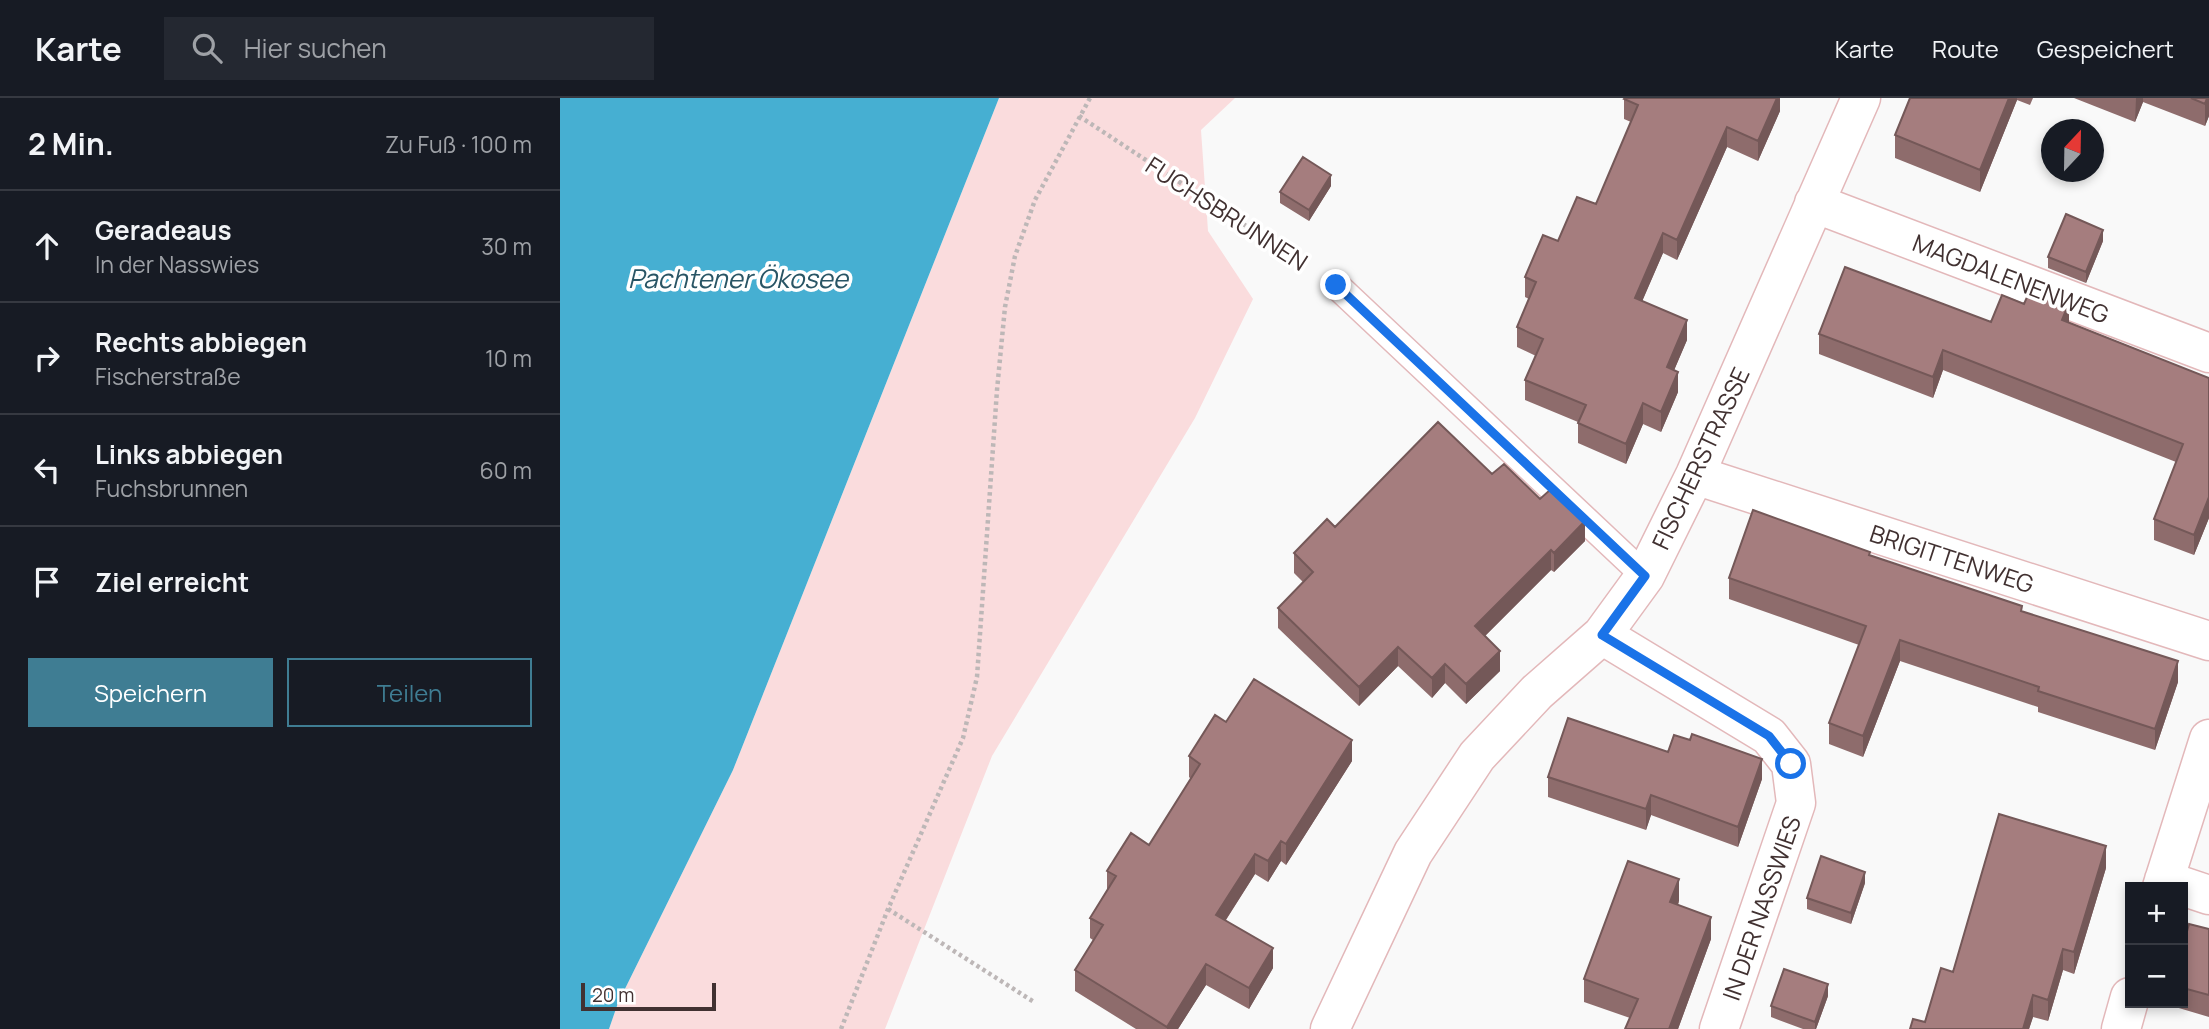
<!DOCTYPE html>
<html lang="de">
<head>
<meta charset="utf-8">
<style>
  :root { --surface:#171b24; --page:#242831; --text:#f1f3f6; --muted:#9ea1a6; --line:#363941; --accent:#3f7d93 }
  body { margin:0; font-family:Manrope,sans-serif; background:var(--page); color:var(--text) }
  .controls { position:absolute; right:21px; bottom:21px; display:grid; overflow:hidden; border-radius:0px; box-shadow:0 4px 10px #0003 }
  .controls button { width:63px; height:63px; display:grid; place-items:center; padding:0; border:0; border-bottom:2px solid var(--line); background:var(--surface); color:var(--text); font:35px sans-serif }
  .compass { position:absolute; left:1481px; top:21px; width:63px; height:63px; border-radius:50%; background:var(--surface); box-shadow:0 4px 10px #0003; rotate:22deg }
  .scale { position:absolute; left:21px; bottom:18px; width:135px; box-sizing:border-box; padding-left:7px; border:4px solid #413131; border-top:0; font-size:19px; line-height:24px; white-space:nowrap; color:#413131; -webkit-text-stroke:5px #fff; paint-order:stroke }
  .stop { position:absolute; width:21px; height:21px; margin:-16px; border:5px solid #1a73e8; border-radius:50%; background:#fff }
  .stop.end { background:#1a73e8; border-color:#fff; box-shadow:0 2px 7px #0008 }
  .list { margin:0; padding:0; list-style:none }
  h2 { display:flex; justify-content:space-between; align-items:center; height:91px; margin:0; padding:0 28px; font-size:30px }
  h2 small { font-size:23px; font-weight:400; color:var(--muted) }
  .list li { display:grid; grid-template-columns:46px 1fr auto; gap:21px; align-items:center; box-sizing:border-box; height:112px; padding:0 28px; border-top:2px solid var(--line) }
  .list b { display:block; font-size:26px; white-space:nowrap }
  .list p { margin:0; font-size:23px; white-space:nowrap; color:var(--muted) }
  .list em { font-size:23px; font-style:normal; color:var(--muted) }
  .actions { display:flex; gap:14px; padding:21px 28px }
  .actions a { flex:1; padding:16px 0; border:2px solid var(--accent); border-radius:0px; text-align:center; font-size:24px; color:var(--accent) }
  .actions .main { background:var(--accent); color:#fff }
  .icon { flex:none; width:38px; height:38px; fill:none; stroke:currentColor; stroke-width:2; stroke-linecap:round; stroke-linejoin:round }
  .map { position:relative; flex:none; width:1649px; height:931px; overflow:hidden }
  header { display:flex; align-items:center; gap:42px; box-sizing:border-box; height:98px; padding:0 35px; background:var(--surface); border-bottom:2px solid var(--line) }
  header strong { font-size:33px }
  nav { display:flex; gap:38px; margin-inline-start:auto; font-size:24px }
  .search { width:490px; height:63px; background:var(--page); display:flex; align-items:center; gap:18px; box-sizing:border-box; padding:0 24px; border-radius:0px; color:var(--muted); font-size:26px }
  main { display:flex }
  aside { flex:1; background:var(--surface) }
  .map>svg:first-child { display:block }
  .green { fill:#fadcdd }
  .water { fill:#46afd2 }
  .lines { fill:none; stroke-linecap:round; stroke-linejoin:round }
  .service-casing { stroke:#e3b8ba; stroke-width:29 }
  .minor-casing { stroke:#e3b8ba; stroke-width:41 }
  .path { stroke:#bdb7b7; stroke-width:4.5; stroke-dasharray:3.5 3.5; stroke-linecap:butt }
  .service { stroke:#fff; stroke-width:26 }
  .minor { stroke:#fff; stroke-width:38 }
  .wall { fill:#8e6c6c }
  .shaded-wall { fill:#745858 }
  .building { fill:#a57d7e; stroke:#745858; stroke-width:2 }
  .route { stroke:#1a73e8; stroke-width:9 }
  .labels { text-anchor:middle; dominant-baseline:central; stroke-width:7; stroke-linejoin:round; paint-order:stroke }
  .street-label { font-size:24px; fill:#413131; stroke:#fff }
  .water-label { font-size:26px; font-style:italic; fill:#295565; stroke:#fff }
</style>
</head>
<body>
<header>
<strong>Karte</strong>
<div class="search"><svg class="icon" aria-label="search" viewBox="0 0 24 24"><circle cx="10" cy="10" r="6"/><path d="M15 15l6 6"/></svg>Hier suchen</div>
<nav><a>Karte</a><a>Route</a><a>Gespeichert</a></nav>
</header>
<main>
<aside>
<h2>2 Min.<small>Zu Fuß · 100 m</small></h2>
<ul class="list">
<li><svg class="icon" aria-label="ahead" viewBox="0 0 24 24"><path d="M12 20V5M6 11l6-6 6 6"/></svg><div><b>Geradeaus</b><p>In der Nasswies</p></div><em>30 m</em></li>
<li><svg class="icon" aria-label="right" viewBox="0 0 24 24"><path d="M7 20v-9h11M14 6l5 5-5 5"/></svg><div><b>Rechts abbiegen</b><p>Fischerstraße</p></div><em>10 m</em></li>
<li><svg class="icon" aria-label="left" viewBox="0 0 24 24"><path d="M17 20v-9H6M10 6l-5 5 5 5"/></svg><div><b>Links abbiegen</b><p>Fuchsbrunnen</p></div><em>60 m</em></li>
<li><svg class="icon" aria-label="arrive" viewBox="0 0 24 24"><path d="M6 21V4h12l-3 4 3 4H6"/></svg><div><b>Ziel erreicht</b></div></li>
</ul>
<div class="actions"><a class="main">Speichern</a><a>Teilen</a></div>
</aside>
<div class="map">
<svg width="1649" height="931" viewBox="0 0 1649 931">
  <rect width="100%" height="100%" fill="#f9f9f9"/>
  <path class="green" d="M 439,0 L 675,0 L 641,32 L 648,133 L 693,201 L 635,320 L 432,658 L 325,931 L 49,931 L 58,905 L 173,672 Z"/>
  <path class="water" d="M 0,0 L 439,0 L 173,672 L 58,905 L 49,931 L 0,931 Z"/>
  <g class="lines">
    <g class="service-casing">
      <path id="service" d="M 776,187 L 1085,478"/>
    </g>
    <g class="minor-casing">
      <path id="minor" d="M 1254,105 L 1649,255
        M 1135,377 L 1649,543
        M 1042,537 L 1209,638 L 1231,666 L 1236,705 L 1159,931
        M 1604,782 L 1649,797
        M 1602,789 L 1649,641
        M 770,931 L 853,755 L 917,658 L 977,594 L 1042,537 L 1085,478 L 1135,377 L 1301,0
        M 1561,931 L 1570,899"/>
    </g>
    <path class="path" d="M 519,18 L 747,168
      M 328,811 L 474,904
      M 281,931 L 328,811 L 403,640 L 417,579 L 437,292 L 445,209 L 455,158 L 475,102 L 530,0"/>
    <use href="#service" class="service"/>
    <use href="#minor" class="minor"/>
  </g>
  <path class="wall" d="M 1220,0 L 1220,13 L 1198,63 L 1167,49 L 1117,162 L 1103,155 L 1082,203 L 1127,242 L 1114,272 L 1118,294 L 1101,334 L 1083,326 L 1066,366 L 1018,345 L 1018,324 L 965,302 L 965,282 L 976,258 L 957,249 L 957,229 L 969,201 L 965,199 L 965,179 L 998,143 L 1036,106 L 1071,24 L 1064,21 L 1064,1 Z
    M 1350,0 L 1473,0 L 1470,7 L 1457,2 L 1420,94 L 1335,60 L 1335,37 Z
    M 1514,0 L 1649,0 L 1649,18 L 1645,28 L 1583,4 L 1575,24 Z
    M 771,88 L 749,123 L 720,105 L 720,94 Z
    M 1543,143 L 1526,185 L 1488,170 L 1488,159 Z
    M 1431,224 L 1509,224 L 1649,280 L 1649,420 L 1634,457 L 1594,442 L 1594,421 L 1616,364 L 1383,272 L 1373,300 L 1259,256 L 1259,236 Z
    M 932,376 L 980,401 L 1025,443 L 994,474 L 991,472 L 925,538 L 940,573 L 906,606 L 885,585 L 872,600 L 838,568 L 799,608 L 718,530 L 718,510 L 743,484 L 734,475 L 734,455 L 775,429 Z
    M 1310,457 L 1462,514 L 1618,584 L 1595,652 L 1478,614 L 1478,609 L 1340,563 L 1303,659 L 1269,646 L 1269,625 L 1299,547 L 1169,501 L 1169,480 Z
    M 666,624 L 792,663 L 726,767 L 721,763 L 708,784 L 695,776 L 666,822 L 713,870 L 689,911 L 646,887 L 618,931 L 576,931 L 515,893 L 515,872 L 533,842 L 530,840 L 530,820 L 547,792 L 547,773 L 589,747 L 631,681 L 629,679 L 629,658 Z
    M 1108,654 L 1202,681 L 1178,749 L 1091,717 L 1086,732 L 988,699 L 988,679 Z
    M 1546,770 L 1514,876 L 1503,872 L 1488,923 L 1473,919 L 1469,931 L 1350,931 L 1365,924 L 1393,874 Z
    M 1305,785 L 1291,826 L 1247,811 L 1247,800 Z
    M 1119,803 L 1118,807 L 1151,841 L 1118,931 L 1065,931 L 1070,920 L 1024,904 L 1024,881 Z
    M 1649,831 L 1649,919 L 1612,908 L 1612,905 L 1623,905 L 1623,848 Z
    M 1268,898 L 1256,931 L 1243,931 L 1211,919 L 1211,908 Z"/>
  <path class="shaded-wall" d="M 1217,0 L 1220,0 L 1220,13 L 1198,63 L 1198,43 Z
    M 1449,0 L 1457,0 L 1457,2 L 1420,94 L 1420,72 Z
    M 1576,0 L 1583,0 L 1583,4 L 1575,24 Z
    M 1647,0 L 1649,0 L 1649,18 L 1645,28 L 1645,6 Z
    M 1167,29 L 1167,49 L 1117,162 L 1117,142 Z
    M 771,77 L 771,88 L 749,123 L 749,112 Z
    M 1543,132 L 1543,143 L 1526,185 L 1526,174 Z
    M 1103,135 L 1103,155 L 1075,220 L 1075,200 Z
    M 1509,205 L 1509,225 L 1502,222 Z
    M 1127,222 L 1127,242 L 1107,289 L 1107,269 Z
    M 1383,252 L 1383,272 L 1373,300 L 1373,279 Z
    M 1118,274 L 1118,294 L 1101,334 L 1101,314 Z
    M 1083,305 L 1083,326 L 1066,366 L 1066,346 Z
    M 1649,399 L 1649,420 L 1634,457 L 1634,437 Z
    M 1025,423 L 1025,443 L 994,474 L 994,455 Z
    M 991,452 L 991,472 L 915,548 L 915,528 Z
    M 1340,542 L 1340,563 L 1303,659 L 1303,638 Z
    M 838,549 L 838,568 L 799,608 L 799,589 Z
    M 940,553 L 940,573 L 906,606 L 906,586 Z
    M 1618,563 L 1618,584 L 1595,652 L 1595,631 Z
    M 885,566 L 885,585 L 872,600 L 872,580 Z
    M 792,642 L 792,663 L 726,767 L 726,746 Z
    M 1202,661 L 1202,681 L 1178,749 L 1178,729 Z
    M 1091,697 L 1091,717 L 1086,732 L 1086,711 Z
    M 721,743 L 721,763 L 708,784 L 708,763 Z
    M 1546,748 L 1546,770 L 1514,876 L 1514,854 Z
    M 695,756 L 695,776 L 656,837 L 656,817 Z
    M 1305,774 L 1305,785 L 1291,826 L 1291,815 Z
    M 1119,781 L 1119,803 L 1110,827 L 1110,804 Z
    M 1151,819 L 1151,841 L 1118,931 L 1109,931 Z
    M 713,850 L 713,870 L 689,911 L 689,890 Z
    M 1503,851 L 1503,872 L 1488,923 L 1488,902 Z
    M 646,866 L 646,887 L 618,931 L 607,931 L 607,929 Z
    M 1268,886 L 1268,898 L 1256,931 L 1255,931 L 1255,924 Z
    M 1473,897 L 1473,919 L 1469,931 L 1463,931 Z"/>
  <path class="building" d="M 1065,0 L 1217,0 L 1198,43 L 1167,29 L 1117,142 L 1103,135 L 1075,200 L 1127,222 L 1107,269 L 1118,274 L 1101,314 L 1083,305 L 1066,346 L 1018,325 L 1026,307 L 965,282 L 983,241 L 957,229 L 976,184 L 965,179 L 983,137 L 998,143 L 1017,99 L 1036,106 L 1078,7 L 1064,1 Z
    M 1350,0 L 1449,0 L 1420,72 L 1335,37 Z
    M 1631,0 L 1647,0 L 1645,6 Z
    M 743,59 L 771,77 L 749,112 L 720,94 Z
    M 1506,116 L 1543,132 L 1526,174 L 1488,159 Z
    M 1285,169 L 1431,224 L 1442,197 L 1464,206 L 1471,190 L 1509,205 L 1502,222 L 1649,280 L 1649,399 L 1634,437 L 1594,421 L 1623,346 L 1383,252 L 1373,279 L 1259,236 Z
    M 878,324 L 932,376 L 944,366 L 980,401 L 991,391 L 1025,423 L 994,455 L 991,452 L 915,528 L 940,553 L 906,586 L 885,566 L 872,580 L 838,549 L 799,589 L 718,510 L 753,474 L 734,455 L 767,421 L 775,429 Z
    M 1193,412 L 1310,454 L 1309,457 L 1462,508 L 1461,513 L 1618,563 L 1595,631 L 1478,593 L 1479,589 L 1340,542 L 1303,638 L 1269,625 L 1306,528 L 1169,480 Z
    M 694,581 L 792,642 L 726,746 L 721,743 L 708,763 L 695,756 L 656,817 L 713,850 L 689,890 L 646,866 L 607,929 L 515,872 L 543,827 L 530,820 L 556,778 L 547,773 L 571,735 L 589,747 L 640,666 L 629,658 L 655,617 L 666,624 Z
    M 1008,620 L 1108,654 L 1114,637 L 1130,642 L 1132,636 L 1202,661 L 1178,729 L 1091,697 L 1086,711 L 988,679 Z
    M 1439,716 L 1546,748 L 1514,854 L 1503,851 L 1488,902 L 1473,897 L 1463,931 L 1350,931 L 1353,921 L 1365,924 L 1381,870 L 1393,874 Z
    M 1261,758 L 1305,774 L 1291,815 L 1247,800 Z
    M 1068,763 L 1119,781 L 1110,804 L 1151,819 L 1109,931 L 1065,931 L 1078,901 L 1024,881 Z
    M 1629,826 L 1649,831 L 1649,897 L 1623,890 L 1623,848 Z
    M 1224,871 L 1268,886 L 1255,924 L 1211,908 Z"/>
  <g class="lines">
    <path class="route" d="M 776,187 L 1085,478 L 1042,537 L 1209,638 L 1231,666"/>
  </g>
  <g class="labels">
    <g class="street-label">
      <text transform="translate(667 115) rotate(33)">FUCHSBRUNNEN</text>
      <text transform="translate(1451 180) rotate(21)">MAGDALENENWEG</text>
      <text transform="translate(1140 360) rotate(-65)">FISCHERSTRASSE</text>
      <text transform="translate(1392 460) rotate(18)">BRIGITTENWEG</text>
      <text transform="translate(1201 810) rotate(-71)">IN DER NASSWIES</text>
    </g>
    <g class="water-label">
      <text x="178" y="180">Pachtener Ökosee</text>
    </g>
  </g>
</svg>
<div class="controls">
<button>+</button>
<button>−</button>
</div>
<svg class="compass" viewBox="-18 -18 36 36"><path d="M0-13l5 13h-10z" fill="#e53935"/><path d="M0 13l5-13h-10z" fill="#9ea1a6"/></svg>
<div class="scale">20 m</div>
<div class="stop" style="left:1231px;top:666px"></div>
<div class="stop end" style="left:776px;top:187px"></div>
</div>
</main>
</body>
</html>
